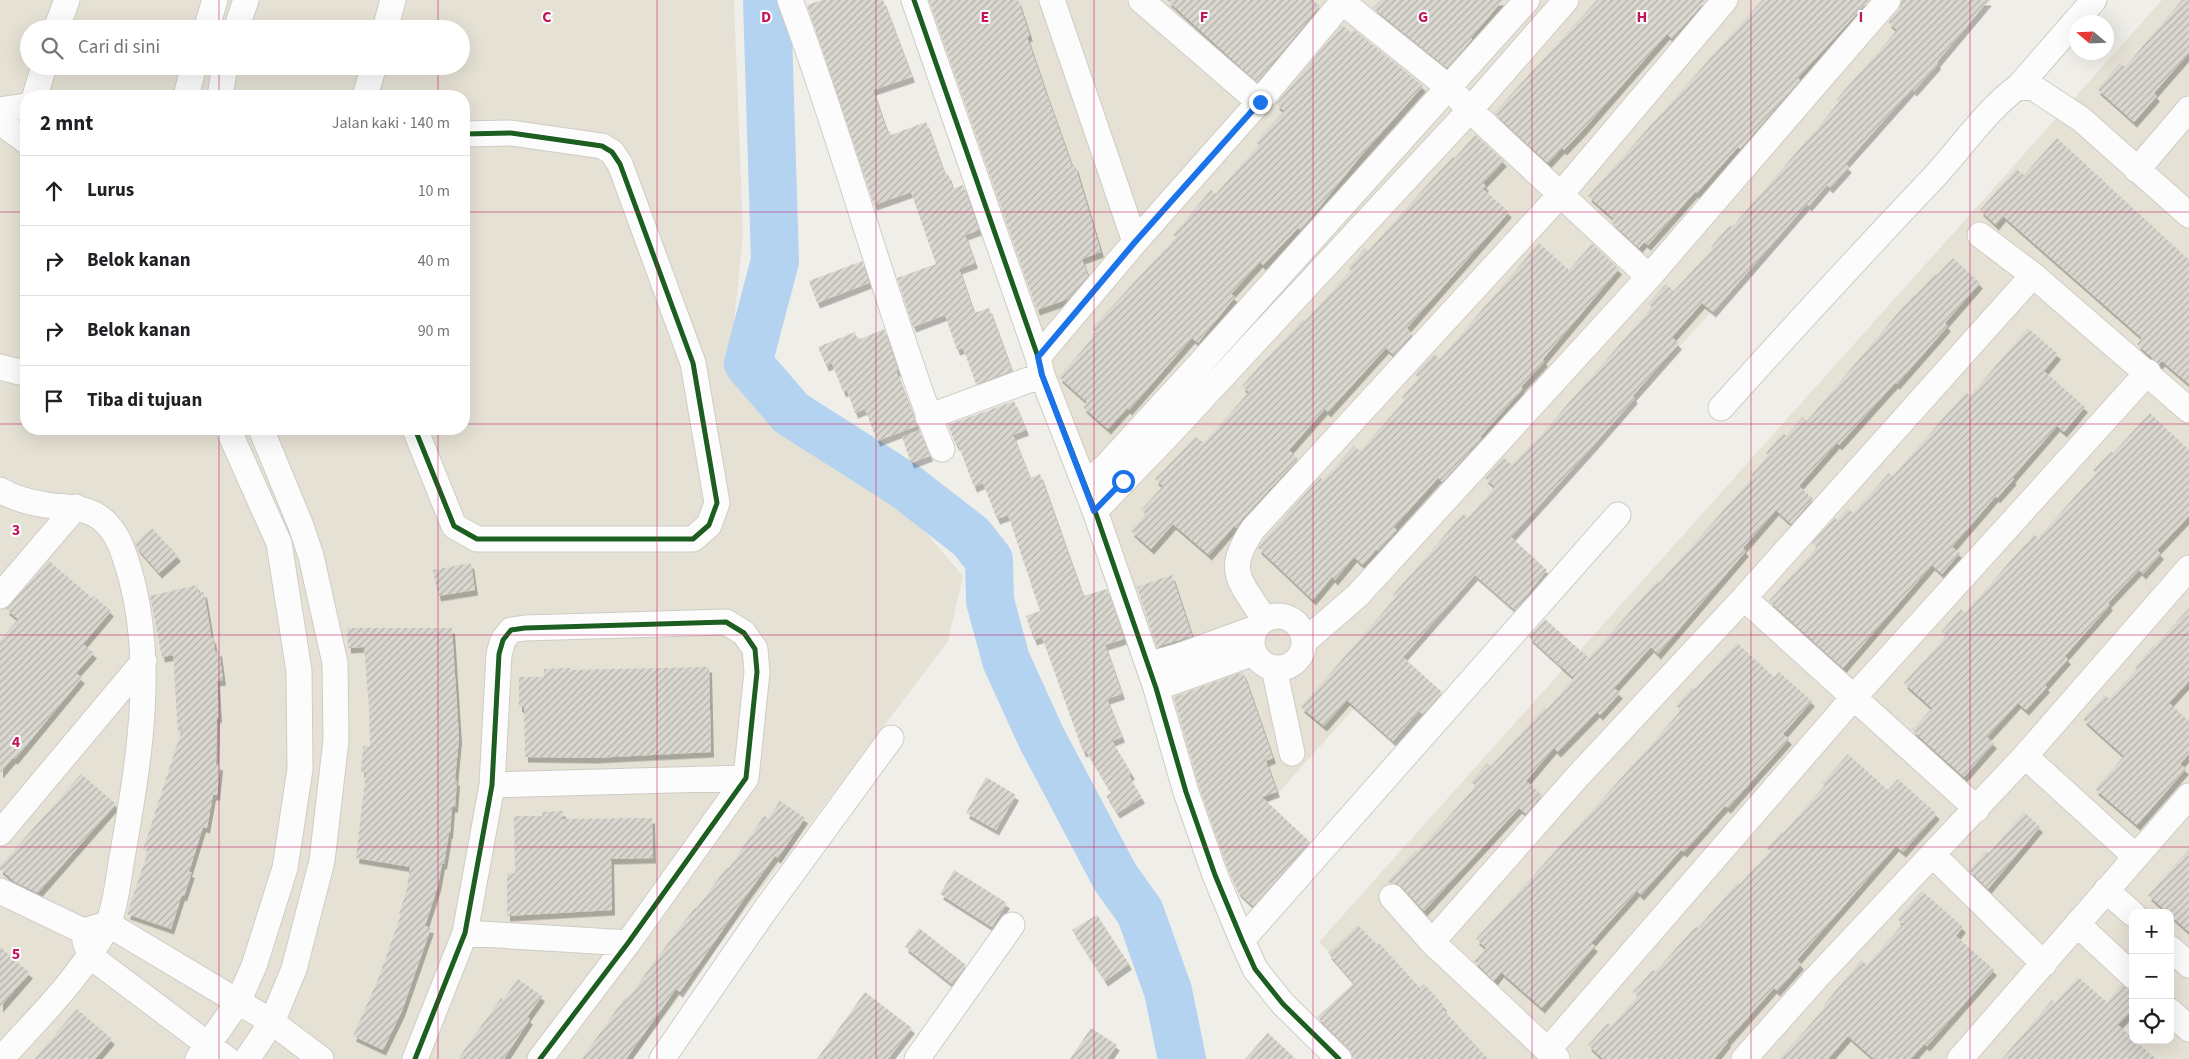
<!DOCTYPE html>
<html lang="id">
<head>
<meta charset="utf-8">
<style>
  :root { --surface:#fff; --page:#f2f2f2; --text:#202124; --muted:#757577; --line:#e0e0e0 }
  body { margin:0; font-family:"Source Sans 3",sans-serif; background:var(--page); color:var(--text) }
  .controls { position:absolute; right:15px; bottom:15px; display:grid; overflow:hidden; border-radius:10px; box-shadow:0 5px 20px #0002 }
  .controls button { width:45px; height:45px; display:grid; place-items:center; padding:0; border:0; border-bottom:1px solid var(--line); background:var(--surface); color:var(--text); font:25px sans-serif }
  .compass { position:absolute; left:2069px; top:15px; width:45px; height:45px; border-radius:50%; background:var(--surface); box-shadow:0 5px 20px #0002; rotate:289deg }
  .stop { position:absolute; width:15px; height:15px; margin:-11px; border:4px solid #1a73e8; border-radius:50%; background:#fff }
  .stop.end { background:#1a73e8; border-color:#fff; box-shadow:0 1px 5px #0008 }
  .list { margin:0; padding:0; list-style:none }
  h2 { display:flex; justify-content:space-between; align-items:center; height:65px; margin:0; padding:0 20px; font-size:21px }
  h2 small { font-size:16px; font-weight:400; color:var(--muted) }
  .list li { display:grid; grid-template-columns:32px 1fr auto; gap:15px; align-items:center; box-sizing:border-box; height:70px; padding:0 20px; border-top:1px solid var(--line) }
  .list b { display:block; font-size:19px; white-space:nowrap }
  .list em { font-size:16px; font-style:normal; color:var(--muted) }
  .icon { flex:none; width:28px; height:28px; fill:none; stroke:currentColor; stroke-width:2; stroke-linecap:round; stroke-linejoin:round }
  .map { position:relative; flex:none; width:2189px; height:1059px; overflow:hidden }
  .search { position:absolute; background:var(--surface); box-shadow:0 5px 20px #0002; left:20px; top:20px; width:450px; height:55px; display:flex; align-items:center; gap:12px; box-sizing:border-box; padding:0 18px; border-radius:28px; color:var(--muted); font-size:19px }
  .panel { position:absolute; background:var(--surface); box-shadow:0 5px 20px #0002; left:20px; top:90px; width:450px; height:345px; border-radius:20px }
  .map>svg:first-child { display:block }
  .residential { fill:#e5e1d4; fill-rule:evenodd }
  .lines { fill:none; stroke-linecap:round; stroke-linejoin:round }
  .river { stroke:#b4d3f1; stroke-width:48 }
  .building { fill:url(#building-hatch); filter:url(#shadow) }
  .street-casing { stroke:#ceccc5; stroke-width:27 }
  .street { stroke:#fdfcfc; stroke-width:25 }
  .cycleway-casing { stroke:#fff; stroke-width:8 }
  .cycleway { stroke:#1b5e20; stroke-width:5 }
  .route { stroke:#1a73e8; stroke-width:6 }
  .grid { fill:none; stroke:#c2185b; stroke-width:1; stroke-opacity:0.55 }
  .grid-label { font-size:16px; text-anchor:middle; font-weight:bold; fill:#c2185b; stroke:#fff; stroke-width:4; stroke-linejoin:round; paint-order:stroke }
</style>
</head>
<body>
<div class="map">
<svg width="2189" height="1059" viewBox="0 0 2189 1059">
  <defs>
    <pattern id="building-hatch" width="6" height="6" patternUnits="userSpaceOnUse" patternTransform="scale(1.25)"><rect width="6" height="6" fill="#d9d7d0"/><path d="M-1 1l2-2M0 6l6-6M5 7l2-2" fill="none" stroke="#b2b0a9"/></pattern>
    <filter id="shadow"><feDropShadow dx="3" dy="5.5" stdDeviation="0" flood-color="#0004"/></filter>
  </defs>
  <rect width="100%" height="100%" fill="#f0eee8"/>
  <path class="residential" d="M 0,0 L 734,0 L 743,233 L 733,333 L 763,403 L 894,495 L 963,576 L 948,641 L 633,1059 L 0,1059 ZM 29,29 L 461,29 L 461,66 L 29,66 ZM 26,96 L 464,96 L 464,429 L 26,429 Z
    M 925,0 L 1991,0 L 1217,861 Z
    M 2162,0 L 2189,0 L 2189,1059 L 1434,1059 L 1319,942 ZM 2133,913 L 2170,913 L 2170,1040 L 2133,1040 Z"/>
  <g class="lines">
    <path class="river" d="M 767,0 L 775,261 L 748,363 L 791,413 L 904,485 L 971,537 L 989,560 L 990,601 L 1006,660 L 1041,737 L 1115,877 L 1140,912 L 1168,991 L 1182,1059"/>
  </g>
  <path class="building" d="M 822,0 L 883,0 L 912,77 L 873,90 L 887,132 L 890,131 L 891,135 L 926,122 L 945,175 L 948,174 L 953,189 L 963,185 L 979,230 L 965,235 L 975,263 L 959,269 L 974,313 L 989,308 L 1012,371 L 976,384 L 963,348 L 957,350 L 945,315 L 913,327 L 897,278 L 936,264 L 911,192 L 874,205 L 807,5 Z
    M 929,0 L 1018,0 L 1030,36 L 1027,37 L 1045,90 L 1072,166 L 1075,165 L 1101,252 L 1082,259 L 1088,276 L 1068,299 L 1037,310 Z
    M 1167,0 L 1313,0 L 1320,6 L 1257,82 Z
    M 1381,0 L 1503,0 L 1471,38 L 1472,39 L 1447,68 L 1373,8 Z
    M 1597,0 L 1706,0 L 1672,39 L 1667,34 L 1583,130 L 1564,150 L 1562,148 L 1548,163 L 1494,113 Z
    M 1762,0 L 1869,0 L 1798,78 L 1800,80 L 1740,149 L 1738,147 L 1697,193 L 1695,192 L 1648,245 L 1644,242 L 1639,248 L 1611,222 L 1614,219 L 1588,196 Z
    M 1902,0 L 1989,0 L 1937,62 L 1938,64 L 1914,91 L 1912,89 L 1845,164 L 1849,167 L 1830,188 L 1827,185 L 1809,206 L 1807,204 L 1713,312 L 1702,303 L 1672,337 L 1679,344 L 1633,396 L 1635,398 L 1593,446 L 1511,537 L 1547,570 L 1515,610 L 1475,575 L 1403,657 L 1442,692 L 1423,714 L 1419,711 L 1393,741 L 1347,700 L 1324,726 L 1301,707 L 1396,597 L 1393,595 L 1463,514 L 1468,518 L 1495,487 L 1485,478 L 1503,457 L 1512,465 L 1533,442 L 1534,443 L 1652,307 L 1648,304 L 1666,284 L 1674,291 L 1713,248 L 1711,247 L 1730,225 L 1732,227 L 1814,132 L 1839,102 L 1836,100 L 1897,30 L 1888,22 L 1899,9 Z
    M 2182,0 L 2189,0 L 2189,53 L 2154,93 L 2157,96 L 2134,122 L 2097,89 L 2120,63 L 2125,67 Z
    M 1342,25 L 1351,33 L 1354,30 L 1423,86 L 1360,157 L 1301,230 L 1298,228 L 1263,265 L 1260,262 L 1231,294 L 1235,297 L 1198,343 L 1192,338 L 1129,410 L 1127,408 L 1108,429 L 1083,407 L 1087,402 L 1059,377 L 1097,333 L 1092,328 L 1176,237 L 1173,235 L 1192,212 L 1211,190 L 1216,194 L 1259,145 L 1256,142 L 1284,111 L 1276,104 Z
    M 1475,135 L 1504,161 L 1483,183 L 1486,186 L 1483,189 L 1509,212 L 1407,328 L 1412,334 L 1394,355 L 1386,348 L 1328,412 L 1325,409 L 1289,450 L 1298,459 L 1242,519 L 1237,528 L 1234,526 L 1209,555 L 1173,524 L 1151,549 L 1131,531 L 1146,514 L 1141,510 L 1163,486 L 1155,479 L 1196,437 L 1204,443 L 1249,392 L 1242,386 L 1266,359 L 1303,319 L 1305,321 L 1351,270 L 1348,268 L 1365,248 L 1368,251 L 1453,156 L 1455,158 Z
    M 2057,138 L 2189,260 L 2189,384 L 2162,361 L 2159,364 L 2137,344 L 2142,338 L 2003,216 L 1996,225 L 1980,210 L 2016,169 L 2024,175 Z
    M 1539,243 L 1569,270 L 1592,244 L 1619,269 L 1543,359 L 1545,361 L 1521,387 L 1523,389 L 1480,437 L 1482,438 L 1442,482 L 1438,478 L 1394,527 L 1397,530 L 1378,551 L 1376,550 L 1363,565 L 1354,557 L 1335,580 L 1332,577 L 1313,600 L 1258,548 L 1265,538 L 1320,478 L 1323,480 L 1354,446 L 1360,451 L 1405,400 L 1402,397 L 1419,378 L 1415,374 L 1434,354 L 1440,359 Z
    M 1953,258 L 1980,283 L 1945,323 L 1948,326 L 1897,384 L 1895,383 L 1839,445 L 1837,443 L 1799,486 L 1813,499 L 1791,524 L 1776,510 L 1743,548 L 1746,551 L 1658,654 L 1651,647 L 1614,688 L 1620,693 L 1600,715 L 1597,712 L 1558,752 L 1554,748 L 1526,781 L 1542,795 L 1526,814 L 1519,808 L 1424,911 L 1402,887 L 1397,884 L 1387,882 L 1416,850 L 1418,851 L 1476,786 L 1471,782 L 1487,763 L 1491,766 L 1545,707 L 1547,709 L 1574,678 L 1529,637 L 1545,619 L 1589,658 L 1657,581 L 1659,583 L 1753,477 L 1751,475 L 1768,455 L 1766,453 L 1783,433 L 1786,436 L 1803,417 L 1807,421 L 1913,295 L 1915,296 L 1935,273 L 1937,275 Z
    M 862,261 L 869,283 L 817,303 L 809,281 Z
    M 2028,328 L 2058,354 L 2044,371 L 2085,407 L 2064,432 L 2057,426 L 2012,478 L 2014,479 L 1997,498 L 1996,496 L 1952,547 L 1960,553 L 1942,574 L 1932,565 L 1843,668 L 1769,601 L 1817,547 L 1812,543 L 1835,518 L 1837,520 L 1848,508 L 1853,513 L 1889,473 L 1893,476 L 1966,392 L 1970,396 Z
    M 884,329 L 898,371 L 896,371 L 917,426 L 877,441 L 865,409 L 855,413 L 847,390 L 843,392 L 832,363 L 826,366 L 818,347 L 855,332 L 858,340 Z
    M 1014,401 L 1026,430 L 1013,435 L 1030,478 L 1040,474 L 1083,596 L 1107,589 L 1124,639 L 1105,645 L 1122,694 L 1107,699 L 1122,737 L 1112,741 L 1132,774 L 1129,776 L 1142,798 L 1117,813 L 1106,796 L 1111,793 L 1086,751 L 1083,752 L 1042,637 L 1034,640 L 1026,616 L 1040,611 L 1008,515 L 997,519 L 983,483 L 974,487 L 958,444 L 956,445 L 948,425 Z
    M 2150,413 L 2189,450 L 2189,516 L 2157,550 L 2161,554 L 2143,574 L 2139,570 L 2108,603 L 2110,605 L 2065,656 L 2068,659 L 2045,685 L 2047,687 L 2026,710 L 2018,703 L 1987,737 L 1994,743 L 1964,777 L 1912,730 L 1932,708 L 1904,683 L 1946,636 L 1941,632 L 1961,609 L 1965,613 L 2034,534 L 2038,538 L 2096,473 L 2093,470 L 2111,451 L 2113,453 Z
    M 919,430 L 930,456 L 911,463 L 902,437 Z
    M 152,528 L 178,556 L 159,573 L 137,548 L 135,543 Z
    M 49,561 L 92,598 L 94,596 L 111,611 L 83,644 L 94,653 L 76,673 L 82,678 L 15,759 L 13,758 L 0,773 L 0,640 L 18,619 L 6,609 Z
    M 471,563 L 475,590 L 438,596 L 433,570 Z
    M 1172,575 L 1192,636 L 1157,647 L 1137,587 Z
    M 197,585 L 199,593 L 204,592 L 212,640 L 213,637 L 215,652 L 219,651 L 223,680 L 217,681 L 219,717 L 217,718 L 216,764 L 220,765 L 217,795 L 213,795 L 207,828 L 203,827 L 189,872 L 192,872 L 184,896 L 182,895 L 171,929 L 127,914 L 148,851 L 143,850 L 183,726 L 178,733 L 173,655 L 162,657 L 150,596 Z
    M 2189,608 L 2189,681 L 2169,703 L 2189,721 L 2189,754 L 2180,764 L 2186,769 L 2137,825 L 2095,789 L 2124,756 L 2083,719 L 2105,695 L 2109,699 L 2137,669 L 2135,667 L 2154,645 L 2155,646 Z
    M 347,628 L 452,628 L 459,738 L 455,780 L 457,780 L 455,807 L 452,807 L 450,833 L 449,833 L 444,864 L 442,864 L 438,886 L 425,926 L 431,928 L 402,1011 L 383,1050 L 353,1036 L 377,982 L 401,915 L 399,914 L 407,889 L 410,867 L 356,858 L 366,772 L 361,772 L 363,746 L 370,746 L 369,708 L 364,647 L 348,648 Z
    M 1737,643 L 1774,677 L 1779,672 L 1812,701 L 1783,734 L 1789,739 L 1728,808 L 1725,806 L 1684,852 L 1681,850 L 1641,895 L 1637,891 L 1591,943 L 1595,946 L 1542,1008 L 1501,972 L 1494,981 L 1474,961 L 1486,948 L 1476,939 L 1643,754 L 1681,710 L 1676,706 L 1692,687 L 1695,689 Z
    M 709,667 L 711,752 L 593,758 L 525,757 L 524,707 L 519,707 L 519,677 L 544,677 L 544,669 L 570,668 L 570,670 Z
    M 1243,672 L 1273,758 L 1266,761 L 1277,792 L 1262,797 L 1310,842 L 1253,906 L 1238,892 L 1228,870 L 1198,783 L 1174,697 Z
    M 1848,754 L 1888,790 L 1898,779 L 1937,814 L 1903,852 L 1896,846 L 1797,960 L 1801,964 L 1777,991 L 1774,988 L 1727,1041 L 1728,1042 L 1714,1059 L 1603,1059 L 1588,1045 L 1608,1023 L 1611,1026 L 1638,996 L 1633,992 L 1653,970 L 1655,972 L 1696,926 L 1698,928 L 1738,882 L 1740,884 L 1770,851 L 1767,848 L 1782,831 L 1783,833 L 1825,785 L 1822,783 Z
    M 81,774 L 116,804 L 38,893 L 15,882 L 0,869 L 0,866 Z
    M 986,777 L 1016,795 L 996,830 L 966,813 Z
    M 780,801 L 805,818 L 778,858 L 775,856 L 746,896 L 680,992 L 676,989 L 626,1059 L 582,1059 L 626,996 L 628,998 L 677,931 L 695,908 L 696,909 L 727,867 L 729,868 L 764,816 L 768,818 Z
    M 563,811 L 563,819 L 652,818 L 653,858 L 611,859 L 612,910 L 507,916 L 507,873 L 515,873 L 514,816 L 542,816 L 542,812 Z
    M 2024,812 L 2040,827 L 1988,889 L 1969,870 L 1986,851 L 1989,853 Z
    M 2189,849 L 2189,932 L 2170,915 L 2170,913 L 2168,913 L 2148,895 Z
    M 954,870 L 1007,903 L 992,927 L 940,894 Z
    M 1922,891 L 1963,927 L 1956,936 L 1994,970 L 1927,1046 L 1924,1044 L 1911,1059 L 1874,1059 L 1848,1036 L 1828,1059 L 1779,1059 L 1825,1008 L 1823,1006 L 1861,960 L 1867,965 L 1903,924 L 1897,919 Z
    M 1097,915 L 1129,964 L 1105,981 L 1072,930 Z
    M 1358,925 L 1377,945 L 1379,943 L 1420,988 L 1424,984 L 1444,1006 L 1442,1008 L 1488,1059 L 1353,1059 L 1349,1049 L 1317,1017 L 1354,983 L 1328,953 Z
    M 919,928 L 966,965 L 952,984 L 905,947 Z
    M 0,947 L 30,973 L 0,1007 Z
    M 2078,977 L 2107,1002 L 2122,985 L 2133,990 L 2133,1009 L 2118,1025 L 2156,1059 L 2002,1059 L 2052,1000 L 2055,1003 Z
    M 518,979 L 542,996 L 527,1017 L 530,1019 L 504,1059 L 458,1059 L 501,998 L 503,1000 Z
    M 865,992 L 912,1028 L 888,1059 L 817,1059 Z
    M 77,1009 L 112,1039 L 95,1059 L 34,1059 Z
    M 1091,1028 L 1117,1045 L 1107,1059 L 1070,1059 Z
    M 1268,1033 L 1296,1059 L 1245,1059 Z"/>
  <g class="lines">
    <g class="street-casing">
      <path id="street" d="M 790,0 C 829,104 860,211 895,317 C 910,361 924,406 942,449
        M 914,0 L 1038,357 L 1042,375 L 1095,511 L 1156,688 L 1186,792 L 1215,875 L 1242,940 L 1255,969 L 1283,1004 L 1339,1059
        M 1052,0 L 1135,242
        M 1141,0 L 1259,102
        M 1340,0 L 1448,87 L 1470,110 L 1649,277
        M 56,29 L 67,0
        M 206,29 L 215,0
        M 236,29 L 246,0
        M 385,29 L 393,0
        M 2019,86 L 2094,0
        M 35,96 L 44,66
        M 186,96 L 194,66
        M 220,96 L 225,66
        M 365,96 L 374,66
        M 0,110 L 26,106
        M 0,122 L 26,141
        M 2137,170 L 2189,109
        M 1980,235 L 2033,275 L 2189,410
        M 1038,357 L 1135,242 L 1259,102 L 1344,0
        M 0,367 L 19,372 L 26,369
        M 1721,408 C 1791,330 1862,253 1934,177 C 1962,147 1986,110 2019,86 L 2034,88 L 2081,119 L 2189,215
        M 928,417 L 1042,375
        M 415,429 L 454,526 L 477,539 L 693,539 L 709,525 L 717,503 L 693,363 L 620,164 L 612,152 L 602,146 L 511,133 L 464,134
        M 1085,485 L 1107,465 L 1197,367 L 1527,0
        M 0,490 C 13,498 32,503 47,505 C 66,508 88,506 104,521 C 119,535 123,551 129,570 C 156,662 139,760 123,852 C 119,872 116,908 107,926 C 82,976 38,1018 1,1059
        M 1095,511 L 1171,432 L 1470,110 L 1566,0
        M 0,596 L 76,507
        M 1744,598 L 1977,809
        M1252 642a26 26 0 1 1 52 0a26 26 0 1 1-52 0Z
        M 1264,619 C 1240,580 1224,572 1253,529 L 1561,194 L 1725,0
        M 1305,641 L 1358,595 L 1649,277 L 1888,0
        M 1148,665 L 1179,656 L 1256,628
        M 1274,668 L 1292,753
        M 1156,688 L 1254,653
        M 2025,756 L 2135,856
        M 492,785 L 746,778
        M 0,833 L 144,661
        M 1933,855 L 2044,964
        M 2106,890 L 2133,914
        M 0,891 L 83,931 L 108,924 L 272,1022 L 321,1059
        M 1392,897 L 1432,942 L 1557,1059
        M 2077,924 L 2133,976
        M 465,933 L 628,943
        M 1242,940 L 1618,515
        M 85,941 L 90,956 L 227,1059
        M 1432,942 L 1578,776 L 1744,598 L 2033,275
        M 2170,948 L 2189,965
        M 2170,1011 L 2189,1029
        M 1548,1050 L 1854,697 L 2148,372
        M 198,1059 L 238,1002 L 254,966 L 285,868 L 300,769 L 299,671 L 279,543 L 228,429
        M 247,1059 L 272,1022 L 294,969 L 322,861 L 336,740 L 335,663 L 311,556 L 301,526 L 261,429
        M 415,1059 L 465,933 L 492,785 L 499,654 L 503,640 L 511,630 L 525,628 L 726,622 L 744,633 L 755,649 L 757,672 L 746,778 L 628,943 L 540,1059
        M 662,1059 L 763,913 L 891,738
        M 917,1059 L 1012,925
        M 1744,1059 L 1817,977 L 2025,756 L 2189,568
        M 1960,1059 L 2189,796"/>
    </g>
    <use href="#street" class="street"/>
    <g class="cycleway-casing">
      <path id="cycleway" d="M 914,0 L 1038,357 L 1042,375 L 1095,511 L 1156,688 L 1186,792 L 1215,875 L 1242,940 L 1255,969 L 1283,1004 L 1339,1059
        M 415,429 L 454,526 L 477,539 L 693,539 L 709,525 L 717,503 L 693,363 L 620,164 L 612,152 L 602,146 L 511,133 L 464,134
        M 415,1059 L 465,933 L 492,785 L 499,654 L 503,640 L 511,630 L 525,628 L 726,622 L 744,633 L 755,649 L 757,672 L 746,778 L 628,943 L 540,1059"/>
    </g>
    <use href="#cycleway" class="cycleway"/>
  </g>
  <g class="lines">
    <path class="route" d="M 1123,481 L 1094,511 L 1042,375 L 1038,357 L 1135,242 L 1260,102"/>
  </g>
  <path class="grid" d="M 219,0 L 219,29M 438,0 L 438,29M 657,0 L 657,1059M 876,0 L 876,1059M 1094,0 L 1094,1059M 1313,0 L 1313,1059M 1532,0 L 1532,1059M 1751,0 L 1751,1059M 1970,0 L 1970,1059M 219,66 L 219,96M 438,66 L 438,96M 0,212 L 26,212M 464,212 L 2189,212M 0,424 L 26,424M 464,424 L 2189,424M 219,429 L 219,1059M 438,429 L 438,1059M 0,635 L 2189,635M 0,847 L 2189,847"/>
  <g class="grid-label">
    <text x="547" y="22">C</text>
    <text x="766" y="22">D</text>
    <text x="985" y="22">E</text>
    <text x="1204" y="22">F</text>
    <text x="1423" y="22">G</text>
    <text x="1642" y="22">H</text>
    <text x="1861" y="22">I</text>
    <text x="16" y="535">3</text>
    <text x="16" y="747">4</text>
    <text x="16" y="959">5</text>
  </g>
</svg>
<div class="controls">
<button>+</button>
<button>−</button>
<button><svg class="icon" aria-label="locate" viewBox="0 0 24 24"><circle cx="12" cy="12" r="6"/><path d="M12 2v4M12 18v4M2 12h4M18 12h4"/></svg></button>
</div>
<svg class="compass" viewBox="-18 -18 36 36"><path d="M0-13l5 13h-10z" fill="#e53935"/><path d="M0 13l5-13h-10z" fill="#757577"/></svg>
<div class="stop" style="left:1123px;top:481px"></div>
<div class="stop end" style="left:1260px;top:102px"></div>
<div class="search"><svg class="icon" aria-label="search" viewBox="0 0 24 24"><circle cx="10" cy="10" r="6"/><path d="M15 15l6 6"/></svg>Cari di sini</div>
<section class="panel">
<h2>2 mnt<small>Jalan kaki · 140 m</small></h2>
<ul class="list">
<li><svg class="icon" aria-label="ahead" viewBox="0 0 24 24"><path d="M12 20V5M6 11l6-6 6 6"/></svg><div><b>Lurus</b></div><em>10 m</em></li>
<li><svg class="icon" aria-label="right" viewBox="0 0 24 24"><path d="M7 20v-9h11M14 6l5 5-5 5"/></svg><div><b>Belok kanan</b></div><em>40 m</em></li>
<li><svg class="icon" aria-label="right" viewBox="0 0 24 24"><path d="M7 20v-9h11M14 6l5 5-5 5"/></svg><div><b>Belok kanan</b></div><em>90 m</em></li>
<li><svg class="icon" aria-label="arrive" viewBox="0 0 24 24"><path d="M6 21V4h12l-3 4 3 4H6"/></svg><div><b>Tiba di tujuan</b></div></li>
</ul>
</section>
</div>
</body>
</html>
